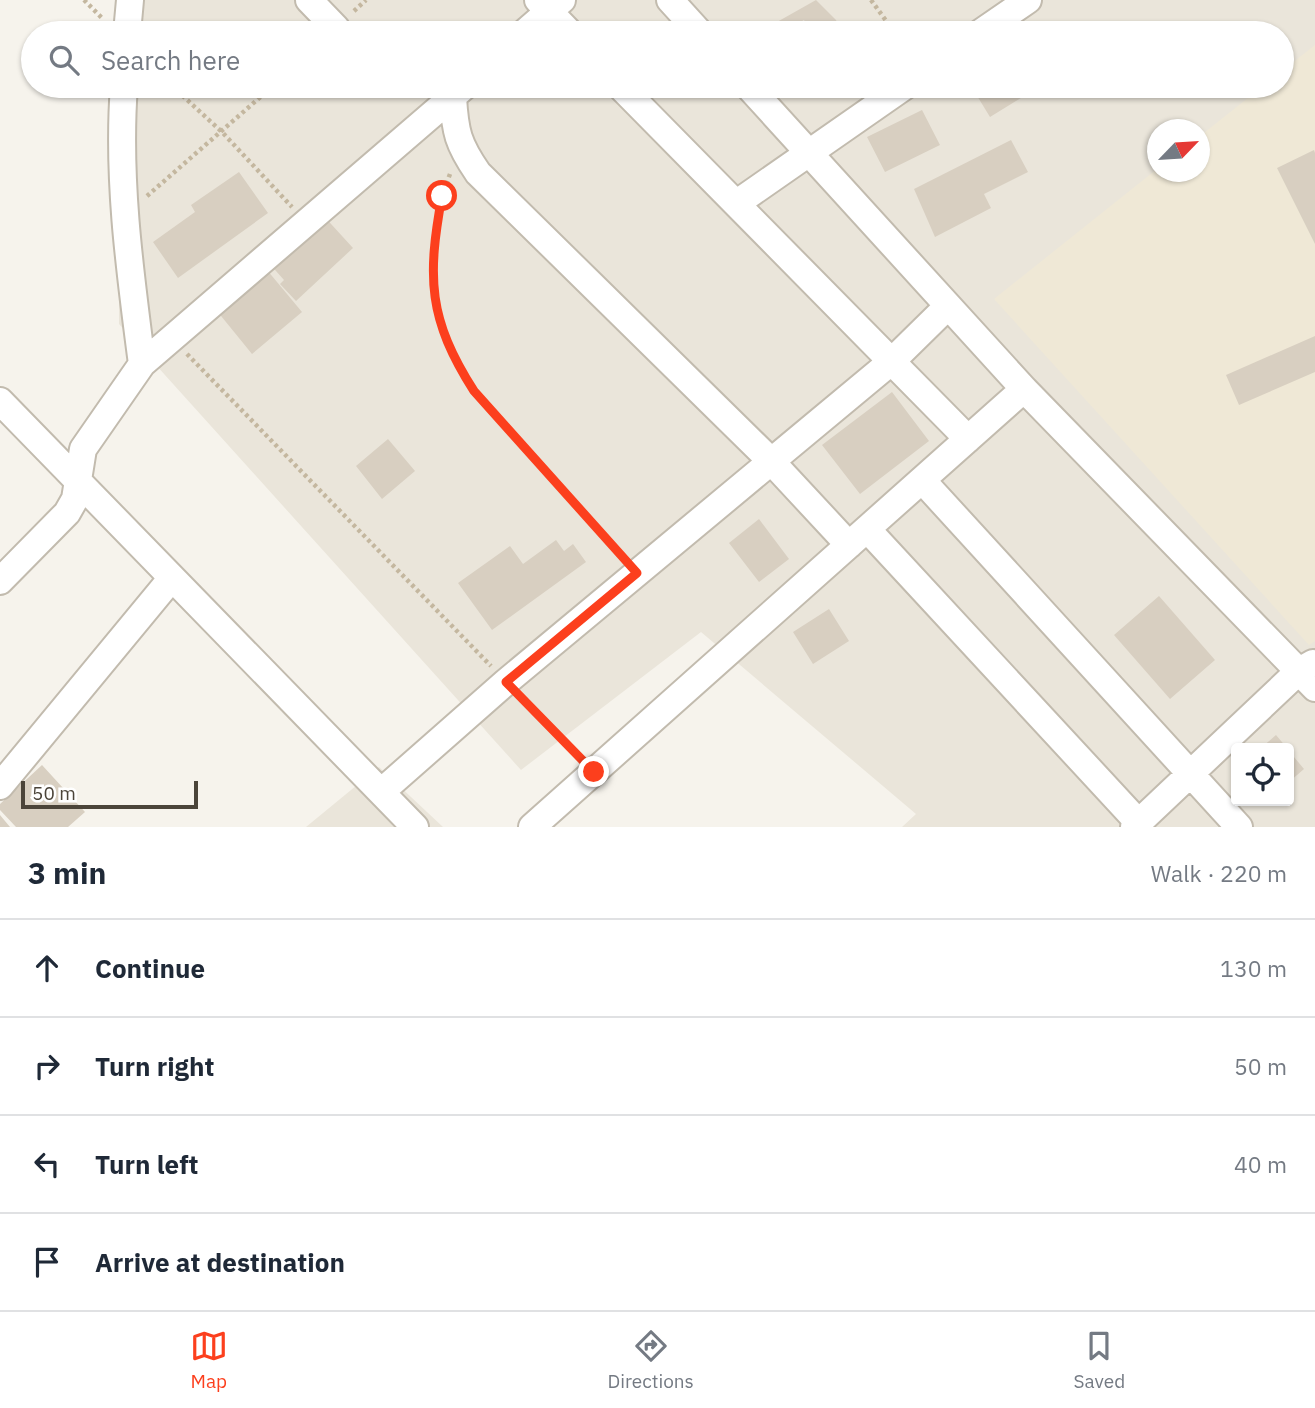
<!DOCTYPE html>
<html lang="en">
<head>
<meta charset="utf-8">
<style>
  :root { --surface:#fff; --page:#f6f6f7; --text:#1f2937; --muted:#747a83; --line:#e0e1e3; --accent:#fc3f1d }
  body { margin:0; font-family:"IBM Plex Sans",sans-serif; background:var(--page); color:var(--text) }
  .controls { position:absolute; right:21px; bottom:21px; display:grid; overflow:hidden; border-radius:7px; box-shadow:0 2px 5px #0004 }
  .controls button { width:63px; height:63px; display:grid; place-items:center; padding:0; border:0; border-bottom:2px solid var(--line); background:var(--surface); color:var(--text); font:35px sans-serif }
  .compass { position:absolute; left:1147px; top:119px; width:63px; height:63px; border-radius:50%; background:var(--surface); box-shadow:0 2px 5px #0004; rotate:65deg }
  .scale { position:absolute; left:21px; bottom:18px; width:177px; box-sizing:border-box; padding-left:7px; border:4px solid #4b4439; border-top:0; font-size:19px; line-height:24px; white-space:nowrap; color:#4b4439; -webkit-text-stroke:5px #fff; paint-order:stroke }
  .stop { position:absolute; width:21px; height:21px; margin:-16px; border:5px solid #fc3f1d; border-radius:50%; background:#fff }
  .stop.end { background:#fc3f1d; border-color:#fff; box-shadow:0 2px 7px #0008 }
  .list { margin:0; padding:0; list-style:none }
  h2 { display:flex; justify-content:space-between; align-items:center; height:91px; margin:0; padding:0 28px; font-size:30px }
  h2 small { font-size:23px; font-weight:400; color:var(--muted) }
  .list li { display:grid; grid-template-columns:46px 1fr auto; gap:21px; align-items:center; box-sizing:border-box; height:98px; padding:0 28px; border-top:2px solid var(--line) }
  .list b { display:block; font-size:26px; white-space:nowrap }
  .list em { font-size:23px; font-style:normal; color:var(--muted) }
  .icon { flex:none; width:38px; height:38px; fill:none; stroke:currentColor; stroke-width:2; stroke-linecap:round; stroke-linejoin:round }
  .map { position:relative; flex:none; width:1315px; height:827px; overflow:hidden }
  .search { position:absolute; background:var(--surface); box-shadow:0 2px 5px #0004; left:21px; right:21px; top:21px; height:77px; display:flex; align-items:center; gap:18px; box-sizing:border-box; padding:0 24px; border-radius:38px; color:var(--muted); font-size:26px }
  .sheet { height:483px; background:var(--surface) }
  nav { display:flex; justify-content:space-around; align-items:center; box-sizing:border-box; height:98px; border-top:2px solid var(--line); background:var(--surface); font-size:19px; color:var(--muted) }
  nav a { display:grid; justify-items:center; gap:4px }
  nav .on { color:var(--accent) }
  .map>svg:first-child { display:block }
  .residential { fill:#eae5da; fill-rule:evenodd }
  .education { fill:#efe8d6 }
  .building { fill:#d8cfc1 }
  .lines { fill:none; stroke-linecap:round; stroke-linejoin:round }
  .minor-casing { stroke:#c2bbae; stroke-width:30 }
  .path { stroke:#c4b79f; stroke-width:4.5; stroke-dasharray:3.5 3.5; stroke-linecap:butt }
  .minor { stroke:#fff; stroke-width:26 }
  .route { stroke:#fc3f1d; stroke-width:9 }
</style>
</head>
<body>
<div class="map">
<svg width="1315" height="827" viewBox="0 0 1315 827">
  <rect width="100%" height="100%" fill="#f6f3ec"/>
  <path class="residential" d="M 118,0 L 1315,0 L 1315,827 L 902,827 L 916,814 L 701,632 L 521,770 L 119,324 L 119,86 L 1282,86 L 1282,33 L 119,33 ZM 1158,130 L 1200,130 L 1200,172 L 1158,172 ZM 1236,748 L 1289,748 L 1289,801 L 1236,801 Z
    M 379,767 L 443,827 L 306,827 Z"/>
  <path class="education" d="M 1315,45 L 1315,641 L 1309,645 L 994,299 L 1157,169 L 1200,172 L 1200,136 L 1263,86 L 1282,86 L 1282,71 Z"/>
  <path class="building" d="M 816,0 L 836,20 L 842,33 L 810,33 L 804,20 L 782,32 L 777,22 Z
    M 971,86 L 1035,86 L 1037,88 L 990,117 Z
    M 922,110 L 940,145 L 885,172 L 867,137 Z
    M 1011,140 L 1028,172 L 984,194 L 991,208 L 935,237 L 914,189 Z
    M 1314,150 L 1315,153 L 1315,244 L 1277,168 Z
    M 239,172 L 268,213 L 178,278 L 153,242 L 195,212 L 191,205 Z
    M 321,213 L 353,248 L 296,301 L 280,284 L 284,280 L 268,262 Z
    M 267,270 L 302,312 L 252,354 L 217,311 Z
    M 1315,336 L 1315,372 L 1239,405 L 1226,375 Z
    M 892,392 L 929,441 L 860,494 L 822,445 Z
    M 388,439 L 415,471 L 382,499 L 356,466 Z
    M 759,519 L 789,559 L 759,582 L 729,543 Z
    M 556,540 L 564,551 L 573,544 L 586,562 L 492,630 L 458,583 L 510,546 L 523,564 Z
    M 1159,596 L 1215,660 L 1170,699 L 1114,635 Z
    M 829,609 L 849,641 L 813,664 L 793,632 Z
    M 1276,735 L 1287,748 L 1261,748 Z
    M 1289,751 L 1304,769 L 1289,782 Z
    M 42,765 L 85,812 L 68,827 L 16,827 L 0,810 L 0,804 Z
    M 0,815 L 10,827 L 0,827 Z"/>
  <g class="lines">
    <g class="minor-casing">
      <path id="minor" d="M 309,0 L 336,28
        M 538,0 L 570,33
        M 670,0 L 700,33
        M 127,33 L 130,0
        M 524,33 L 562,0
        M 980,33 L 1028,0
        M 124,86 C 117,178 130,272 142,364
        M 620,86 L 968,439
        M 748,86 L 1024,389 L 1315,688
        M 453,97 C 455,132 458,144 478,173 L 771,461 L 849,545
        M 737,203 L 905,86
        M 0,401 L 415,827
        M 922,480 L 1239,827
        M 867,529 L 1139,823
        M 0,581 L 67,513 L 75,499 L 83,449 L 142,364 L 465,86
        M 0,786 L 171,579
        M 381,792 L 506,682 L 892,361 L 948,306
        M 532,827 L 1024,389
        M 1134,827 L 1299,671 L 1313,663"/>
    </g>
    <path class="path" d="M 84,0 L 103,19
      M 871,0 L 895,33
      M 354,11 L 366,0
      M 172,86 L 222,132 L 292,207
      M 450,174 C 420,254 428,320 474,391 L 622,556
      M 147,196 L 273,86
      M 187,354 L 491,666
      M 521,697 L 579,756"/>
    <use href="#minor" class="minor"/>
  </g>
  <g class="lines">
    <path class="route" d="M 442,196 C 427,278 428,319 474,391 L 637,573 L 506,682 L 594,772"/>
  </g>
</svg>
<div class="controls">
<button><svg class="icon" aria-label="locate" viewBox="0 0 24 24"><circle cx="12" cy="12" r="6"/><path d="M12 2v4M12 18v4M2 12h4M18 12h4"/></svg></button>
</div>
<svg class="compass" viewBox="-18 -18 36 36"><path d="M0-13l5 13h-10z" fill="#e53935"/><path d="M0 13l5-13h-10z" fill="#747a83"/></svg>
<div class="scale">50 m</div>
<div class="stop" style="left:442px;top:196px"></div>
<div class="stop end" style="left:594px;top:772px"></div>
<div class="search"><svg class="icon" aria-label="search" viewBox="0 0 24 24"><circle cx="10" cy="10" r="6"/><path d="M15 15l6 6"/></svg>Search here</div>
</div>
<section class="sheet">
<h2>3 min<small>Walk · 220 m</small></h2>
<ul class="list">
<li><svg class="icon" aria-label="ahead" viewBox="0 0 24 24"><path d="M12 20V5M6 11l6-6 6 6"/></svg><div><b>Continue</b></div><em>130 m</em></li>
<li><svg class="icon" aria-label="right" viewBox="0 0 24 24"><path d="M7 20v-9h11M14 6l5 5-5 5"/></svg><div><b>Turn right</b></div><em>50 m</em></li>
<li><svg class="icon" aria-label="left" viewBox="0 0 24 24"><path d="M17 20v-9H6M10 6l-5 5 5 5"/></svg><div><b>Turn left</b></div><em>40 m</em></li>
<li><svg class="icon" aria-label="arrive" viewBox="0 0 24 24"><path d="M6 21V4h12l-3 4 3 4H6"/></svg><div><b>Arrive at destination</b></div></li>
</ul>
</section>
<nav>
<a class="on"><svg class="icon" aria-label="map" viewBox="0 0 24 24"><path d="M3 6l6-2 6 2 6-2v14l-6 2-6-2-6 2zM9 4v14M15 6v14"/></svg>Map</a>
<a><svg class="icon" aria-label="directions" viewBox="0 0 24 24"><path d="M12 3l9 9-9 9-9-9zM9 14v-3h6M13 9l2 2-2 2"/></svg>Directions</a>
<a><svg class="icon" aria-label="saved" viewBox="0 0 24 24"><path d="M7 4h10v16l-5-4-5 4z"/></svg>Saved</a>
</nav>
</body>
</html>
